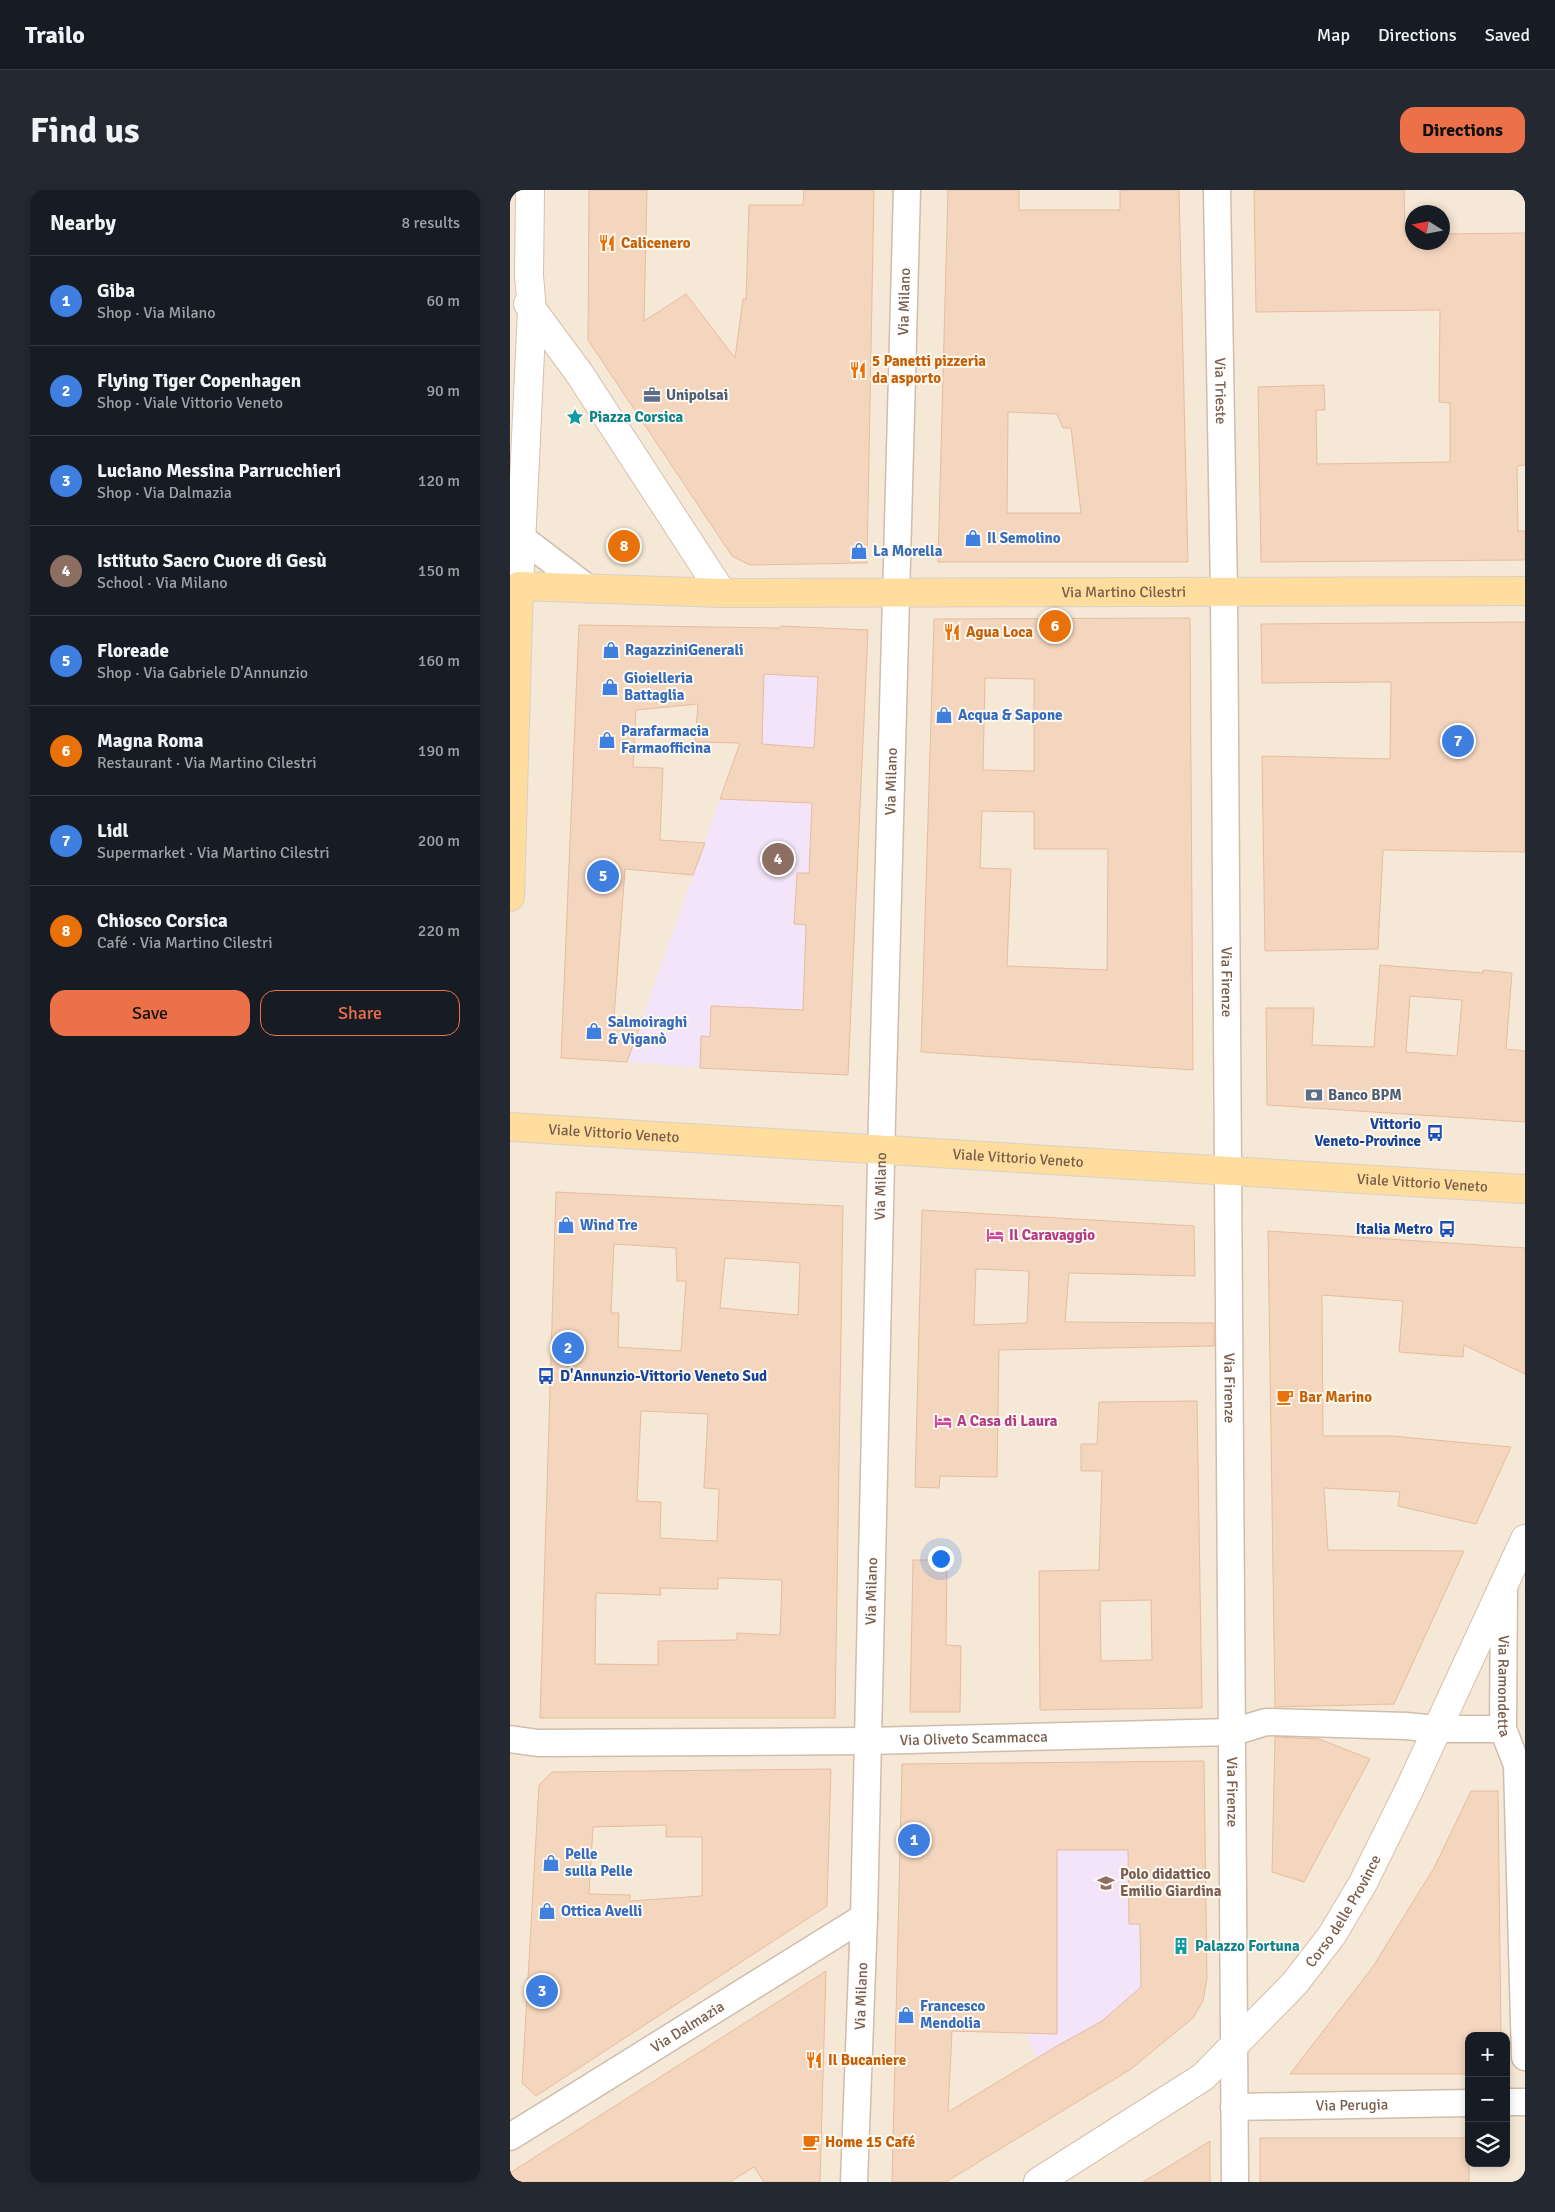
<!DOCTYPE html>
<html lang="en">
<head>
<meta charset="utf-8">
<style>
  :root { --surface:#171b24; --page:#242831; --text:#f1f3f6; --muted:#9ea1a6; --line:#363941; --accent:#ec7148 }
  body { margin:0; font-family:Signika,sans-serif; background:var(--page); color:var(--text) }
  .controls { position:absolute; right:15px; bottom:15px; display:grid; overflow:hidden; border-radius:10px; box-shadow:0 2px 8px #0003 }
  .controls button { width:45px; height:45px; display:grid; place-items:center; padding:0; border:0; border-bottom:1px solid var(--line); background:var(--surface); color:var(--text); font:25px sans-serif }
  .compass { position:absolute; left:895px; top:15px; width:45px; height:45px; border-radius:50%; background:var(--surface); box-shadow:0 2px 8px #0003; rotate:281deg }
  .you { position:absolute; left:430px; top:1368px; width:18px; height:18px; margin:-12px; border:4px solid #fff; border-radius:50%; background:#1a73e8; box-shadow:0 0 0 8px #1a73e833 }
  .badge { display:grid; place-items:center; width:32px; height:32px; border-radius:50%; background:var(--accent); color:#fff; font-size:16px; font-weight:700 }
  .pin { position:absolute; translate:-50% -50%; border:2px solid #fff; box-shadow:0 1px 5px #0006 }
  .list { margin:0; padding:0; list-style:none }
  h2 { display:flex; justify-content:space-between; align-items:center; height:65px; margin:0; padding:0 20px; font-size:21px }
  h2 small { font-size:16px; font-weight:400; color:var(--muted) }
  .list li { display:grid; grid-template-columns:32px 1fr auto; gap:15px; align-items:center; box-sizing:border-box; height:90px; padding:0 20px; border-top:1px solid var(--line) }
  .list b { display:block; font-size:19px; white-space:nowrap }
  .list p { margin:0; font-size:16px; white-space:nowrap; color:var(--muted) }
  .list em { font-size:16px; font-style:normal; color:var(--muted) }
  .actions { display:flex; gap:10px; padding:15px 20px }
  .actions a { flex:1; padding:11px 0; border:1px solid var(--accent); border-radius:15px; text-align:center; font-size:18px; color:var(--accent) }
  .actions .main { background:var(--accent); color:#111 }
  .icon { flex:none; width:28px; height:28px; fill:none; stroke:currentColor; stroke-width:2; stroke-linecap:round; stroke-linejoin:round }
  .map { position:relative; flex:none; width:1015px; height:1992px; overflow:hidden; border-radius:15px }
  header { display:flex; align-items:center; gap:30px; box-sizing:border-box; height:70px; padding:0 25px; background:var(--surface); border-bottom:1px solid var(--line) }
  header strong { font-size:24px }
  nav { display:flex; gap:28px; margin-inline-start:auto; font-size:18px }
  .intro { display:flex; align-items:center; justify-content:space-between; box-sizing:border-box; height:120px; padding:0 30px }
  h1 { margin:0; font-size:35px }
  .button { padding:12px 22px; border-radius:15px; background:var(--accent); color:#111; font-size:18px; font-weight:700 }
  main { display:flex; gap:30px; padding:0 30px }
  aside { flex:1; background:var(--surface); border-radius:15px; box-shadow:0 2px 8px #0003 }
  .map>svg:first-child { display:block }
  .residential { fill:#f6e8d6; fill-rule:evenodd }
  .education { fill:#f3e4fa }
  .building { fill:#f4d5be; stroke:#e8bc9d; fill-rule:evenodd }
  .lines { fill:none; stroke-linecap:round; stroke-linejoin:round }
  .street-casing { stroke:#d0bdac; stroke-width:29 }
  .secondary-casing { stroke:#d6c0ac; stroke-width:30 }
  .primary-casing { stroke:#d9d1cc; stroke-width:30 }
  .street { stroke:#fff; stroke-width:26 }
  .secondary { stroke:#fff; stroke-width:28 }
  .primary { stroke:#fedd9e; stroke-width:28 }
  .labels { text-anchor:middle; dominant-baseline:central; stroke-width:4; stroke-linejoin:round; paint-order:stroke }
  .food-label { font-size:15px; font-weight:bold; fill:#c56008; stroke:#fff9ef; text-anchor:start }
  .street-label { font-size:15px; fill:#795c4a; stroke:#fff9ef }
  .service-label { font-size:15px; font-weight:bold; fill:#4e5e75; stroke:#fff9ef; text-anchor:start }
  .culture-label { font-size:15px; font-weight:bold; fill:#0d838f; stroke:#fff9ef; text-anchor:start }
  .shop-label { font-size:15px; font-weight:bold; fill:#366cbe; stroke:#fff9ef; text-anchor:start }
  .transit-label { font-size:15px; font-weight:bold; fill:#164399; stroke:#fff9ef; text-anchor:end }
  .hotel-label { font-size:15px; font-weight:bold; fill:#b23c85; stroke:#fff9ef; text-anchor:start }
  .education-label { font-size:15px; font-weight:bold; fill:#785e54; stroke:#fff9ef; text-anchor:start }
</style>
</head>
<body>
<header>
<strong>Trailo</strong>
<nav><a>Map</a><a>Directions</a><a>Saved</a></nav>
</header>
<div class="intro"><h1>Find us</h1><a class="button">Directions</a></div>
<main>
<aside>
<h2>Nearby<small>8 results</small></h2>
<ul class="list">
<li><span class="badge" style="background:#3f7fe0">1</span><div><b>Giba</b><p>Shop · Via Milano</p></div><em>60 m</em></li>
<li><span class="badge" style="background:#3f7fe0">2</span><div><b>Flying Tiger Copenhagen</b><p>Shop · Viale Vittorio Veneto</p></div><em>90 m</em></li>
<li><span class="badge" style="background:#3f7fe0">3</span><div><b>Luciano Messina Parrucchieri</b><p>Shop · Via Dalmazia</p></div><em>120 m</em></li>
<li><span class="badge" style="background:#8d6e63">4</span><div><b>Istituto Sacro Cuore di Gesù</b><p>School · Via Milano</p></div><em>150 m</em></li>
<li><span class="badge" style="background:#3f7fe0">5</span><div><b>Floreade</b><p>Shop · Via Gabriele D'Annunzio</p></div><em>160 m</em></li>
<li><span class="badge" style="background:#e8710a">6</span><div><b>Magna Roma</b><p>Restaurant · Via Martino Cilestri</p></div><em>190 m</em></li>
<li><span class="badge" style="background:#3f7fe0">7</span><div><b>Lidl</b><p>Supermarket · Via Martino Cilestri</p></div><em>200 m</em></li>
<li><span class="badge" style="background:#e8710a">8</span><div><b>Chiosco Corsica</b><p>Café · Via Martino Cilestri</p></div><em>220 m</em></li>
</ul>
<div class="actions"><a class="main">Save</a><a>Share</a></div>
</aside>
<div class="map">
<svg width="1015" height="1992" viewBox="0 0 1015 1992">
  <rect width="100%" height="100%" fill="#fdf5e8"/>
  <path class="residential" d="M 0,0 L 1015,0 L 1015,1992 L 0,1992 ZM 902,22 L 932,22 L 932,52 L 902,52 ZM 959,1846 L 996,1846 L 996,1973 L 959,1973 Z"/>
  <path class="education" d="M 271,436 L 358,440 L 338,885 L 190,878 L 117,872 Z
    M 643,1571 L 646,1778 L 639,1790 L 592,1831 L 526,1869 L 516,1843 L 482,1842 L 484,1726 L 547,1725 L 547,1660 L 523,1660 L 523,1572 Z"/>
  <path class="building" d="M 79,0 L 137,0 L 134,131 L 176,104 L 225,168 L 233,109 L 236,109 L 239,15 L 293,15 L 294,0 L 364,0 L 357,373 L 240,375 L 222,366 L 78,150 Z
    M 438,0 L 509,0 L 509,20 L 610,20 L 610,0 L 669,0 L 678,372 L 428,372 ZM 498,222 L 547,224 L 553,238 L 561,238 L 571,323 L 497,323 Z
    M 744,0 L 894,0 L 895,45 L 902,45 L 902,52 L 932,52 L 932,44 L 1015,43 L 1015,275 L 1007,276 L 1008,341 L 1015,341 L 1015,370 L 751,372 L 748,197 L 814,195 L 815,220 L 806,220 L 807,274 L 940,272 L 940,213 L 929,212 L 930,120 L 746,122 Z
    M 680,428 L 683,880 L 411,862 L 424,429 ZM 475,488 L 524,489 L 524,581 L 473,580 ZM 472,621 L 524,622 L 524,659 L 598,659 L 597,780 L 497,776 L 501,679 L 470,678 Z
    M 1015,432 L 1015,662 L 873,660 L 868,759 L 755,761 L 752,566 L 880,569 L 881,492 L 752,493 L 751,434 Z
    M 69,435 L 270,438 L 271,436 L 358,440 L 338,885 L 190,878 L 191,846 L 200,847 L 201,816 L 293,820 L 296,735 L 284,734 L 287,683 L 299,683 L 302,613 L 210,609 L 230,553 L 185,552 L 188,514 L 126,520 L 123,577 L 153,578 L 150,650 L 195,653 L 183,685 L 115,679 L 104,827 L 133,828 L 117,872 L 51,868 ZM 254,484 L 308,487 L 304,558 L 252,554 Z
    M 870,775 L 973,783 L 973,780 L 1002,783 L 996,859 L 1015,861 L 1015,932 L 757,915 L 756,818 L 804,818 L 802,855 L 864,857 ZM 900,806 L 952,810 L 947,866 L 896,862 Z
    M 46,1002 L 333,1016 L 325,1528 L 30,1528 ZM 104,1054 L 166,1058 L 167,1091 L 176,1091 L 171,1161 L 108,1157 L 109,1123 L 101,1123 ZM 215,1068 L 290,1073 L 288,1125 L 210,1118 ZM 131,1221 L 198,1224 L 194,1298 L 209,1299 L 207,1351 L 150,1348 L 151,1312 L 127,1311 ZM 208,1388 L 272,1390 L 270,1445 L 227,1443 L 227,1450 L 148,1451 L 148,1475 L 85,1474 L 86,1403 L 151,1405 L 150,1398 L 208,1399 Z
    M 412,1020 L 684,1036 L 685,1086 L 559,1083 L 555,1132 L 704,1133 L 704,1156 L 489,1160 L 487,1287 L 430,1286 L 429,1298 L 405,1297 ZM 466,1079 L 519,1081 L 517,1133 L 464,1135 Z
    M 758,1041 L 1015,1058 L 1015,1184 L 954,1155 L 953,1167 L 889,1162 L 893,1111 L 812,1105 L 813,1246 L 882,1246 L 1001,1257 L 966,1334 L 888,1316 L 890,1302 L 814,1298 L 818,1360 L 954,1361 L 884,1514 L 765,1517 Z
    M 687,1211 L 692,1518 L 530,1520 L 529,1381 L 589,1380 L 592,1281 L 571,1281 L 571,1254 L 587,1254 L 589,1212 ZM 641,1410 L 642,1470 L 591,1471 L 590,1411 Z
    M 403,1370 L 437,1370 L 436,1455 L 451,1456 L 450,1522 L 400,1522 Z
    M 765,1547 L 809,1549 L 860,1569 L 794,1692 L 762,1682 Z
    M 694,1571 L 697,1788 L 693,1811 L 683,1828 L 621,1879 L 436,1992 L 382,1992 L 392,1574 ZM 547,1660 L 618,1660 L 619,1734 L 630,1734 L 631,1797 L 592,1831 L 547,1856 L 438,1922 L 442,1841 L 547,1844 Z
    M 321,1579 L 317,1716 L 26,1906 L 12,1893 L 29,1595 L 42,1582 ZM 156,1635 L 156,1647 L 192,1647 L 192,1706 L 120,1711 L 120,1705 L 79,1704 L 83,1637 Z
    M 961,1601 L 988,1601 L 991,1846 L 959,1846 L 959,1884 L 780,1884 L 862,1778 L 924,1678 Z
    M 316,1781 L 310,1992 L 254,1992 L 244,1977 L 220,1992 L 0,1992 L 0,1983 Z
    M 750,1948 L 959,1948 L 959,1992 L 750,1992 Z
    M 700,1951 L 700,1992 L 633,1992 L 671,1969 Z"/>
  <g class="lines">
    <g class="street-casing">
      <g id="street">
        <path id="s1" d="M 707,0 L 714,402 L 725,1992"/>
        <path d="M 0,339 L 79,399"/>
        <path id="s2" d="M 994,1394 L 993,1539 L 1007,1575 L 1015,1867"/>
        <path id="s3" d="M 0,1549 L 28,1553 L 358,1551 L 723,1542 L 756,1532 L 896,1536 L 926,1539 L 993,1539"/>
        <path d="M 996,1912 L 1015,1912"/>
        <path id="s4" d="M 724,1917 L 959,1913"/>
        <path id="s5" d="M 0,1947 L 354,1727"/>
        <path id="s6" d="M 344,1992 L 354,1727 L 372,927 L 397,0"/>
      </g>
    </g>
    <g class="secondary-casing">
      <g id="secondary">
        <path d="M 18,114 L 69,183 L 212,403"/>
        <path d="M 9,396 L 22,120 L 19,86 L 20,0"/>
        <path id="s7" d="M 528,1992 L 693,1887 L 785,1793 L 822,1745 L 853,1693 L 899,1600 L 1015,1349"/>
      </g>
    </g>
    <g class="primary-casing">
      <g id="primary">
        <path id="s8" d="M 0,707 L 9,396 L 212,403 L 1015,401"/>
        <path id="s9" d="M 0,937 L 1015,999"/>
      </g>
    </g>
    <use href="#street" class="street"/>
    <use href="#secondary" class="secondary"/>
    <use href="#primary" class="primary"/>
  </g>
  <defs>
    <g id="restaurant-bare" transform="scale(1.35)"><path d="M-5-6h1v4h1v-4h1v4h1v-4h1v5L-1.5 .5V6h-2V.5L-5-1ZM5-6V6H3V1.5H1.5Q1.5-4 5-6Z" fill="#e8710a" stroke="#fff9ef" stroke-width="2.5" paint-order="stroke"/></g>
    <g id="office-bare" transform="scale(1.35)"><path d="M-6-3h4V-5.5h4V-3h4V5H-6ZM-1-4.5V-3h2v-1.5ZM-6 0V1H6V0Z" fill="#5c6f8a" stroke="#fff9ef" stroke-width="2.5" paint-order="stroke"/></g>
    <g id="sight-bare" transform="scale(1.35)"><path d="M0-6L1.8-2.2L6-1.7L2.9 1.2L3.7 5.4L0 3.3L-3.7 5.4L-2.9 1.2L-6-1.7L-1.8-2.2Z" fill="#0f9aa8" stroke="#fff9ef" stroke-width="2.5" paint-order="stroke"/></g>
    <g id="shop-bare" transform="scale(1.35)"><path d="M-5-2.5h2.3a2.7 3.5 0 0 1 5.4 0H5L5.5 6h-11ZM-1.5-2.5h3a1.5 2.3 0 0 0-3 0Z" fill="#3f7fe0" stroke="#fff9ef" stroke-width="2.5" paint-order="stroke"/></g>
    <g id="bank-bare" transform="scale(1.35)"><path d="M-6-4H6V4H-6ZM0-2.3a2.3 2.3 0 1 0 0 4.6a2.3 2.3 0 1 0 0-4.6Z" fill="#5c6f8a" stroke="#fff9ef" stroke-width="2.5" paint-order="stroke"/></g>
    <g id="bus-bare" transform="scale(1.35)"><path d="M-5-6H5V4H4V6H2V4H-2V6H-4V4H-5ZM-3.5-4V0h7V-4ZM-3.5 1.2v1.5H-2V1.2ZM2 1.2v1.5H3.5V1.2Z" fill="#1a4fb4" stroke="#fff9ef" stroke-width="2.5" paint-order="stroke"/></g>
    <g id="hotel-bare" transform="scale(1.35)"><path d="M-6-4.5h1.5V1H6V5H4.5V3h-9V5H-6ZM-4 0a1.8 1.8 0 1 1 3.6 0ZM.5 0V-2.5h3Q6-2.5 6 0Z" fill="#d1479c" stroke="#fff9ef" stroke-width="2.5" paint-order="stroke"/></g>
    <g id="cafe-bare" transform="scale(1.35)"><path d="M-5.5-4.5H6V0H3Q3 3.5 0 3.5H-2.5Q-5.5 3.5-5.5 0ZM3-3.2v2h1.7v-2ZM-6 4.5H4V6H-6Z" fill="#e8710a" stroke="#fff9ef" stroke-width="2.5" paint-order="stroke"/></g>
    <g id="university-bare" transform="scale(1.35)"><path d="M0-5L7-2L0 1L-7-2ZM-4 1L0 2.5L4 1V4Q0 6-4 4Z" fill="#8d6e63" stroke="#fff9ef" stroke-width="2.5" paint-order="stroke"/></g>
    <g id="building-bare" transform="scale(1.35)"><path d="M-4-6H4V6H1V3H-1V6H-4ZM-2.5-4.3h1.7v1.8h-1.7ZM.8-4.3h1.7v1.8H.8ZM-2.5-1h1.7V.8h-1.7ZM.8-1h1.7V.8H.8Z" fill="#0f9aa8" stroke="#fff9ef" stroke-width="2.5" paint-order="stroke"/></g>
  </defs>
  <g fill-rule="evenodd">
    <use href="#restaurant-bare" x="97" y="53"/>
    <use href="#restaurant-bare" x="348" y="180"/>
    <use href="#office-bare" x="142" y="205"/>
    <use href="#sight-bare" x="65" y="227"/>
    <use href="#shop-bare" x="463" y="348"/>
    <use href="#shop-bare" x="349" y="361"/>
    <use href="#restaurant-bare" x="442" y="442"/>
    <use href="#shop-bare" x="101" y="460"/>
    <use href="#shop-bare" x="100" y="497"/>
    <use href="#shop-bare" x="434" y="525"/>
    <use href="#shop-bare" x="97" y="550"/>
    <use href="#shop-bare" x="84" y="841"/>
    <use href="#bank-bare" x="804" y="905"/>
    <use href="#bus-bare" x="925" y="943"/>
    <use href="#shop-bare" x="56" y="1035"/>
    <use href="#bus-bare" x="937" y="1039"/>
    <use href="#hotel-bare" x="485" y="1045"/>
    <use href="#bus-bare" x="36" y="1186"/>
    <use href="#cafe-bare" x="775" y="1207"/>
    <use href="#hotel-bare" x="433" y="1231"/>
    <use href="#shop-bare" x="41" y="1673"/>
    <use href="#university-bare" x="596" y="1693"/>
    <use href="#shop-bare" x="37" y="1721"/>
    <use href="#building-bare" x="671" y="1756"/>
    <use href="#shop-bare" x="396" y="1825"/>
    <use href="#restaurant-bare" x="304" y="1870"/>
    <use href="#cafe-bare" x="301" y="1952"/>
  </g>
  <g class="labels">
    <g class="food-label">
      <text x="111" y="53">Calicenero</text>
      <text x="362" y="171">5 Panetti pizzeria<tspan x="362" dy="17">da asporto</tspan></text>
      <text x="456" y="442">Agua Loca</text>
      <text x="789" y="1207">Bar Marino</text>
      <text x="318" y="1870">Il Bucaniere</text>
      <text x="315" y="1952">Home 15 Café</text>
    </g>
    <g class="street-label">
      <text stroke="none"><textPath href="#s6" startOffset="1881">Via Milano</textPath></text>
      <text stroke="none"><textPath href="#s1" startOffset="201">Via Trieste</textPath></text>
      <text stroke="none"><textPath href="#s8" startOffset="916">Via Martino Cilestri</textPath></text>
      <text stroke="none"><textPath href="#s6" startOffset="1401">Via Milano</textPath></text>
      <text stroke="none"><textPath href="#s1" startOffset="792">Via Firenze</textPath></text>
      <text stroke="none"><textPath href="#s9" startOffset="104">Viale Vittorio Veneto</textPath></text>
      <text stroke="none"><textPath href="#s9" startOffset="509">Viale Vittorio Veneto</textPath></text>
      <text stroke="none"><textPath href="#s9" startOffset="914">Viale Vittorio Veneto</textPath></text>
      <text stroke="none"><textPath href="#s6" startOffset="996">Via Milano</textPath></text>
      <text stroke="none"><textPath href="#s1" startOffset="1198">Via Firenze</textPath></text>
      <text stroke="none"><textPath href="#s6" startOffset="591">Via Milano</textPath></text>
      <text stroke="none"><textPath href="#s2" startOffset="102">Via Ramondetta</textPath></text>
      <text stroke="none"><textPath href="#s3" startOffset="464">Via Oliveto Scammacca</textPath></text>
      <text stroke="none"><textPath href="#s1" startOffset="1602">Via Firenze</textPath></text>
      <text stroke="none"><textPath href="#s7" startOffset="414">Corso delle Province</textPath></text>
      <text stroke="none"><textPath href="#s6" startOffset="186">Via Milano</textPath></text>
      <text stroke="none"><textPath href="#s5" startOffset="209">Via Dalmazia</textPath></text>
      <text stroke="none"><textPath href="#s4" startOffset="118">Via Perugia</textPath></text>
    </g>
    <g class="service-label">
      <text x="156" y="205">Unipolsai</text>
      <text x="818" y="905">Banco BPM</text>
    </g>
    <g class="culture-label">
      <text x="79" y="227">Piazza Corsica</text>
      <text x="685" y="1756">Palazzo Fortuna</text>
    </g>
    <g class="shop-label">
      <text x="477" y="348">Il Semolino</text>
      <text x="363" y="361">La Morella</text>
      <text x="115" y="460">RagazziniGenerali</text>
      <text x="114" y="488">Gioielleria<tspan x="114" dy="17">Battaglia</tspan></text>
      <text x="448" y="525">Acqua &amp; Sapone</text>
      <text x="111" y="541">Parafarmacia<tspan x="111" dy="17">Farmaofficina</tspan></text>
      <text x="98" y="832">Salmoiraghi<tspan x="98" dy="17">&amp; Viganò</tspan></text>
      <text x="70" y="1035">Wind Tre</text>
      <text x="55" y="1664">Pelle<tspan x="55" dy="17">sulla Pelle</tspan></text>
      <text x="51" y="1721">Ottica Avelli</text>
      <text x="410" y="1816">Francesco<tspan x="410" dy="17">Mendolia</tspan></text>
    </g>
    <g class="transit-label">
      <text x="911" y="934">Vittorio<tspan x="911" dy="17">Veneto-Province</tspan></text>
      <text x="923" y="1039">Italia Metro</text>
      <text x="50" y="1186" text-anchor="start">D'Annunzio-Vittorio Veneto Sud</text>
    </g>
    <g class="hotel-label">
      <text x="499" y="1045">Il Caravaggio</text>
      <text x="447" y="1231">A Casa di Laura</text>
    </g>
    <g class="education-label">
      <text x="610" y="1684">Polo didattico<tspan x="610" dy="17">Emilio Giardina</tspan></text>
    </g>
  </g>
</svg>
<div class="controls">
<button>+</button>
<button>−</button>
<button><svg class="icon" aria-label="layers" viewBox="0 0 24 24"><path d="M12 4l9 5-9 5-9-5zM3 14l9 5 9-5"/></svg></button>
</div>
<svg class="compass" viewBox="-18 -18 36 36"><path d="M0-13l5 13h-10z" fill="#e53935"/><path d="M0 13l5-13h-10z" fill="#9ea1a6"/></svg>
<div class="you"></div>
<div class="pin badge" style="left:404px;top:1650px;background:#3f7fe0">1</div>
<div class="pin badge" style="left:58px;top:1158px;background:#3f7fe0">2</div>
<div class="pin badge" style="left:32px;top:1801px;background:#3f7fe0">3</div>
<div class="pin badge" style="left:268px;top:669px;background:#8d6e63">4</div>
<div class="pin badge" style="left:93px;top:686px;background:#3f7fe0">5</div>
<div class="pin badge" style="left:545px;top:436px;background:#e8710a">6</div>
<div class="pin badge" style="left:948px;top:551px;background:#3f7fe0">7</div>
<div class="pin badge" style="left:114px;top:356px;background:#e8710a">8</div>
</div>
</main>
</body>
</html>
